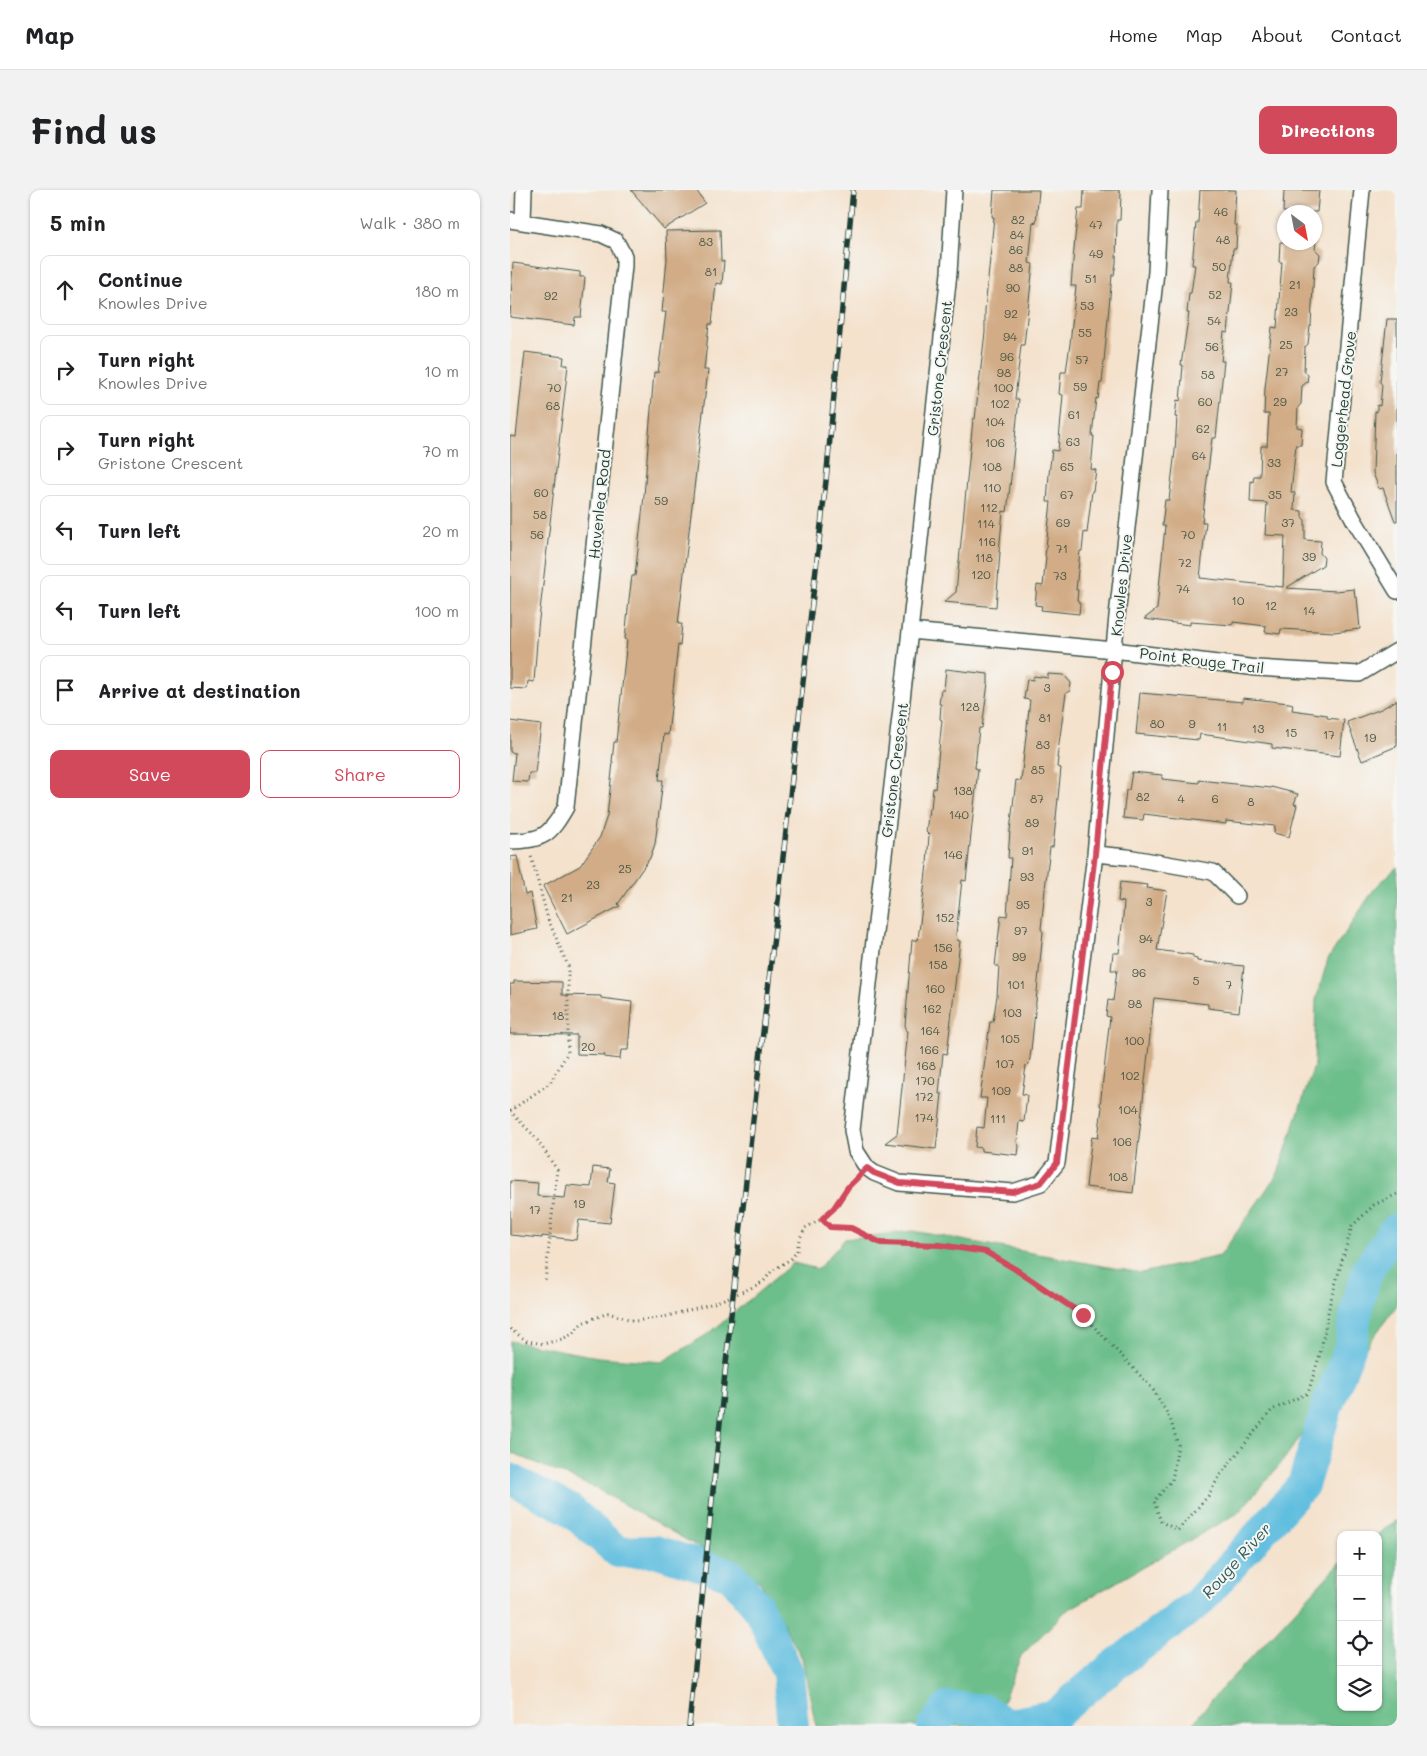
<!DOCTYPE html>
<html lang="en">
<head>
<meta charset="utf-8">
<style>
  :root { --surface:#fff; --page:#f2f2f2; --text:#202124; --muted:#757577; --line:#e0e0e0; --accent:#d1495b }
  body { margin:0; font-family:Mali,sans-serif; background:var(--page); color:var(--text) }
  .controls { position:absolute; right:15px; bottom:15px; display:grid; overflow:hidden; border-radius:10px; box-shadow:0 1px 4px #0004 }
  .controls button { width:45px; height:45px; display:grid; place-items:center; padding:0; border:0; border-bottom:1px solid var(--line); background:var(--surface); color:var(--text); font:25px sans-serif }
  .compass { position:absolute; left:767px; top:15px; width:45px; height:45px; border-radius:50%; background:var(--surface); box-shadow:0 1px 4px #0004; rotate:148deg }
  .stop { position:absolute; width:15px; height:15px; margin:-11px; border:4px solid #d1495b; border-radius:50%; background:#fff }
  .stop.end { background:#d1495b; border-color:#fff; box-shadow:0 1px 5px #0008 }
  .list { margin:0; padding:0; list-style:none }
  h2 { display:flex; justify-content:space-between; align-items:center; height:65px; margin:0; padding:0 20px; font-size:21px }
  h2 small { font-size:16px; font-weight:400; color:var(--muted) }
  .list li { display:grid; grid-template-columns:32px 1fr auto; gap:15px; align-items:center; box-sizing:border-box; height:70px; margin:0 10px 10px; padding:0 10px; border:1px solid var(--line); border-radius:10px }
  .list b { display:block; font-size:19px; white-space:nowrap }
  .list p { margin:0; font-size:16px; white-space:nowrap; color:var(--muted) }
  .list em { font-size:16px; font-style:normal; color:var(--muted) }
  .actions { display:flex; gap:10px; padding:15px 20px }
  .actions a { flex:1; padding:11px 0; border:1px solid var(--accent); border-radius:10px; text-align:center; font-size:18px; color:var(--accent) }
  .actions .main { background:var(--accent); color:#fff }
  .icon { flex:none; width:28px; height:28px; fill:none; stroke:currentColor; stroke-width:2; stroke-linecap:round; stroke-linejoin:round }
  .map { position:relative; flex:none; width:887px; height:1536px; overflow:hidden; border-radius:10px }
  header { display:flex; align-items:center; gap:30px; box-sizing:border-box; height:70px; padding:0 25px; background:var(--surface); border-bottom:1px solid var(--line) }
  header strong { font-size:24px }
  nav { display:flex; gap:28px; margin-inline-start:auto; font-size:18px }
  .intro { display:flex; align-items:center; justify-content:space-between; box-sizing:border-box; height:120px; padding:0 30px }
  h1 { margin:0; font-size:35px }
  .button { padding:12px 22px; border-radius:10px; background:var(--accent); color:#fff; font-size:18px; font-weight:700 }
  main { display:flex; gap:30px; padding:0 30px }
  aside { flex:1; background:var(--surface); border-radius:10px; box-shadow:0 1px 4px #0004 }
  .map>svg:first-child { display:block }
  .forest { fill:#6cbe8a; stroke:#467e5f }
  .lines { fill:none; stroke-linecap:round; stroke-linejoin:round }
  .river { stroke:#61bedf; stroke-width:32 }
  .building { fill:#d1ac86 }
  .minor-casing { stroke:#3f564b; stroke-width:18 }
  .path { stroke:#3f564b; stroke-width:3; stroke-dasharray:1 4; stroke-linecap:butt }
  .minor { stroke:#fff; stroke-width:15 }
  .rail-casing { stroke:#1f3d34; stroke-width:5.5 }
  .rail { stroke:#f6f6f2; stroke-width:4; stroke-dasharray:11; stroke-linecap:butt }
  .route { stroke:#d1495b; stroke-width:6 }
  .labels { text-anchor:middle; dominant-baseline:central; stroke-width:4; stroke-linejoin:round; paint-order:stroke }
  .number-label { font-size:12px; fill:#4c5948 }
  .street-label { font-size:15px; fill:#1f3d34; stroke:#f6f6f2 }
  .water-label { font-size:16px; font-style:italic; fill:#305d5f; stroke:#f6f6f2 }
</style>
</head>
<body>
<header>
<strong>Map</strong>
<nav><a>Home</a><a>Map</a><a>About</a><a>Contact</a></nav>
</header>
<div class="intro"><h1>Find us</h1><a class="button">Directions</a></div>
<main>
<aside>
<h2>5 min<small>Walk · 380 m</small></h2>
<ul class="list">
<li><svg class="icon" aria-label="ahead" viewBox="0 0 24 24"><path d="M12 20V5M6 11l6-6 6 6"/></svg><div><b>Continue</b><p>Knowles Drive</p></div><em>180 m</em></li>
<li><svg class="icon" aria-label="right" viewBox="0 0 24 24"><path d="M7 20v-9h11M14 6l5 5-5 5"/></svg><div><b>Turn right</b><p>Knowles Drive</p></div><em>10 m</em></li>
<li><svg class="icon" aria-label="right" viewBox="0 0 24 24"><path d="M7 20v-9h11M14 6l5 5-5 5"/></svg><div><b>Turn right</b><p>Gristone Crescent</p></div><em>70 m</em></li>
<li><svg class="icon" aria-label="left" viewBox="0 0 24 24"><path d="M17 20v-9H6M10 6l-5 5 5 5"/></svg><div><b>Turn left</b></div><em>20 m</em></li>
<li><svg class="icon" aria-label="left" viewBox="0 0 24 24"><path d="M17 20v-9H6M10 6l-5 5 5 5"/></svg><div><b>Turn left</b></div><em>100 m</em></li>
<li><svg class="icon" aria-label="arrive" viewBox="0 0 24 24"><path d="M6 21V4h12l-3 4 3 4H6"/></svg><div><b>Arrive at destination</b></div></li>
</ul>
<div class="actions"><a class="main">Save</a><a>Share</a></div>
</aside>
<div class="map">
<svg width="887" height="1536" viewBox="0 0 887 1536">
  <rect width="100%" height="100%" fill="#f6f6f2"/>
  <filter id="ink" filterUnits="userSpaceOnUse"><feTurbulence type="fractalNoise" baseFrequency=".02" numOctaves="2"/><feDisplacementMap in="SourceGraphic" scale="10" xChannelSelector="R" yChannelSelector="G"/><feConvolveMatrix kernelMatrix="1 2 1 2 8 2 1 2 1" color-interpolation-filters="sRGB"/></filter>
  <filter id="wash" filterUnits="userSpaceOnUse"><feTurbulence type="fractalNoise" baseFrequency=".0096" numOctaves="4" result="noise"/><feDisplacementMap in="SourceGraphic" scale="20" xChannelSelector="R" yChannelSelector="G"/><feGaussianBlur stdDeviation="1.12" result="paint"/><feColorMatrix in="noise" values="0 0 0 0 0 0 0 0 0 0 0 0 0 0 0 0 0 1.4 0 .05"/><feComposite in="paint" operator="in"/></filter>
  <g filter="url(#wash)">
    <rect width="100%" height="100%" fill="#f4e2cd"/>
    <path class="forest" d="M 887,677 L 887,1115 L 769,1276 L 728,1323 L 556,1421 L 511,1466 L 483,1536 L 306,1536 L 292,1468 L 250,1392 L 85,1298 L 0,1262 L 0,1151 L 88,1167 L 152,1172 L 201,1142 L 283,1073 L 308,1079 L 335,1049 L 403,1041 L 631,1083 L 710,1066 L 768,983 L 804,876 L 806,810 L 818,769 L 865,698 Z
      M 887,1330 L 887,1536 L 681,1536 L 702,1509 L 831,1372 L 831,1517 L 868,1517 L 867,1345 Z"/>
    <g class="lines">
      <path class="river" d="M 0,1289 L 59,1319 L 108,1362 L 145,1361 L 221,1385 L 248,1417 L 278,1483 L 283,1536
        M 423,1536 L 438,1517 L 475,1520 L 497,1535 L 545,1525 L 601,1478 L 688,1413 L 793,1295 L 817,1217 L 840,1158 L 849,1108 L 858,1080 L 881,1044 L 887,1039"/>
    </g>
    <g id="blocks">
      <path class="building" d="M 121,0 L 186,0 L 195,13 L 154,39 Z
        M 484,0 L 529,0 L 526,33 L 523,32 L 519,73 L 523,74 L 521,93 L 514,155 L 511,155 L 505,209 L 509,209 L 501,288 L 497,322 L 493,321 L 489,362 L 490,362 L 486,417 L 434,412 L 446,402 L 463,229 L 465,229 L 475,142 L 475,120 L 484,27 L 482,27 Z
        M 574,0 L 609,0 L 609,2 L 611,3 L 610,30 L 607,30 L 606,73 L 604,85 L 602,85 L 592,193 L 590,193 L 588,209 L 586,208 L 582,246 L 584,246 L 581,279 L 586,280 L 583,301 L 582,301 L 577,343 L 574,342 L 572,361 L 570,361 L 566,400 L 568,400 L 567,410 L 570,414 L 569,424 L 531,420 L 532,416 L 525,415 L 527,395 L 533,396 L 536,367 L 535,366 L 541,312 L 537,312 L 539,284 L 542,260 L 548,261 L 553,205 L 549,204 L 551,182 L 556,182 L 560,154 L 566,96 L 561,96 L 565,47 L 568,19 L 573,19 Z
        M 690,0 L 726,0 L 724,35 L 727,35 L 726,59 L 723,59 L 720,92 L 723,92 L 718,143 L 714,142 L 711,171 L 714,171 L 706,248 L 702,248 L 692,332 L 696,332 L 690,388 L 773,397 L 775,346 L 755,345 L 757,313 L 740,312 L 741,291 L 743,292 L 744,286 L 750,286 L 751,256 L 757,256 L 759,224 L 754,224 L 755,198 L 762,137 L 767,138 L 772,72 L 769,72 L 770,52 L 806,52 L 805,59 L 810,64 L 809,72 L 804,76 L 801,136 L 800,136 L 798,154 L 795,157 L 794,180 L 798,185 L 797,192 L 792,196 L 791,214 L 788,217 L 787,237 L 792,238 L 791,255 L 786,255 L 781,302 L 785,303 L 784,320 L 792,321 L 792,327 L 795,330 L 795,350 L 811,351 L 810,363 L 814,368 L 813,375 L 776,398 L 826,401 L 844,399 L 845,408 L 847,407 L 850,439 L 824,442 L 771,439 L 770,444 L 755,442 L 756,436 L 723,432 L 723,435 L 680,432 L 680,435 L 634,429 L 647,419 L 655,336 L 652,336 L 655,310 L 659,310 L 665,261 L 667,227 L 665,227 L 667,210 L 670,211 L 673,175 L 671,175 L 679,123 L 677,123 L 679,103 L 681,103 L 685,75 L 682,75 L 686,33 L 688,33 Z
        M 774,0 L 809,0 L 807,22 L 773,22 Z
        M 210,40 L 211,71 L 214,71 L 212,94 L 206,93 L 202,134 L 199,134 L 194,180 L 198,180 L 168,434 L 172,434 L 170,456 L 168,455 L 158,545 L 154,544 L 149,590 L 153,590 L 145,654 L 140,668 L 108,714 L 110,716 L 57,744 L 33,696 L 70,676 L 90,647 L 97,626 L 103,572 L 102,572 L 104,552 L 106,552 L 117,450 L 115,449 L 119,409 L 122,386 L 125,386 L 134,306 L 144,182 L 148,183 L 156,122 L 152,122 L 157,69 L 156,41 Z
        M 3,73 L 70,82 L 70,87 L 75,87 L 71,127 L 65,127 L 64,135 L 0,127 Z
        M 877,129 L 887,129 L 887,331 L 885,331 L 873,298 L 869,299 L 863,283 L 865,221 L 867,222 L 867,215 L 870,216 L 872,195 L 870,192 Z
        M 15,162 L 54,167 L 53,175 L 58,175 L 28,438 L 24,492 L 18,491 L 17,499 L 0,498 L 0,246 L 6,247 Z
        M 436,479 L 478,484 L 478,493 L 472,538 L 469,538 L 465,578 L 468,579 L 456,691 L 452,690 L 446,744 L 447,750 L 450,751 L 437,864 L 433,863 L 429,904 L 432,904 L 426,959 L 375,953 L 387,944 L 398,841 L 396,841 L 396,837 L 395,836 L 402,750 L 408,750 L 417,674 L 419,645 L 416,642 L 419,619 L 421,619 L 423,598 L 425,599 L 432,530 L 430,529 L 431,514 L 429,514 L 431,500 L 434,500 Z
        M 538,484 L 554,485 L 561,493 L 560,501 L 556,503 L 547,568 L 548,568 L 547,577 L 551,578 L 545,638 L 543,657 L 540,657 L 535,699 L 531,739 L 533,742 L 521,861 L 519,874 L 516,876 L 512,904 L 517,905 L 514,932 L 509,931 L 507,952 L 509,956 L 508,965 L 471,961 L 471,958 L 465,957 L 467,937 L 474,938 L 477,908 L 470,908 L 480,832 L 483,832 L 487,806 L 489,776 L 485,776 L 491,725 L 497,726 L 501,668 L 498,668 L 500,641 L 506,590 L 511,591 L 520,510 L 514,509 L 517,489 L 523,490 L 524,486 L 538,488 Z
        M 630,503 L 733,512 L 733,508 L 779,513 L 783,514 L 782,520 L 817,525 L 817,528 L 834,530 L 830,566 L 762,558 L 762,554 L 690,544 L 689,550 L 626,544 Z
        M 887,510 L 887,556 L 852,571 L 837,532 L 871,519 Z
        M 0,531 L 31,535 L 25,583 L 19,583 L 18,592 L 2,591 L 5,563 L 0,562 Z
        M 622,582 L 652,585 L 652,589 L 689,593 L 689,590 L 761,598 L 761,597 L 788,604 L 784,614 L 787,615 L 779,647 L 764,643 L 765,636 L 716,631 L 716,634 L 634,624 L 633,630 L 613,628 L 616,600 L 619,600 Z
        M 7,666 L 15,705 L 20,703 L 27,739 L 0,745 L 0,667 Z
        M 610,692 L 638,695 L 637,698 L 657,701 L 647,760 L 683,765 L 683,768 L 687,769 L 687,771 L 734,776 L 729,822 L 698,818 L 698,814 L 644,808 L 623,1003 L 576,997 L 581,952 L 582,947 L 588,948 L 592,917 L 590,916 L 600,827 L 596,826 L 598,810 L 603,811 L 607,780 L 601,780 L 603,763 L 609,763 L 613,726 L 614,712 L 608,711 Z
        M 4,791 L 52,792 L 52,805 L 91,806 L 91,808 L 122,812 L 118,860 L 111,860 L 110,869 L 94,867 L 95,865 L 67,864 L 67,845 L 0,844 L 0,794 L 4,794 Z
        M 83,977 L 100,979 L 98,992 L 105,993 L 100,1033 L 69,1030 L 66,1050 L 32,1046 L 32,1048 L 0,1045 L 0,991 L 28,993 L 27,1006 L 55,1008 L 57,995 L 81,997 Z"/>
    </g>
  </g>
  <g filter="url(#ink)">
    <use href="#blocks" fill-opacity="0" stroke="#3f564b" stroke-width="1"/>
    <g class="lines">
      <g class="minor-casing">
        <path id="minor" d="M 444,0 L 439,83 L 400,441 L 342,940 L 346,961 L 357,978 L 364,983 L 389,993 L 503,1002 L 531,993 L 547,973 L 585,664 L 607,426 L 646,82 L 650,0
          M 852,0 L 824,292 L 844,330 L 887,401
          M 0,30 L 91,44 L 106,51 L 114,66 L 114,76 L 56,617 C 40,645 33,651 0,651
          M 13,32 L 14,0
          M 400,441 L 604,460 L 747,478 L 849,484 L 887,461
          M 585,664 L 617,667 L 703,682 L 727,706"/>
      </g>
      <path class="path" d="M 0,921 L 40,893 L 58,862 L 58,776 L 38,729 L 21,666
        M 0,921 L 26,948 L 47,980 L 35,1092
        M 312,1029 L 320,1037 L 341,1038 L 371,1053 L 430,1055 L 476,1062 L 505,1079 L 573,1125 L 642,1198 L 660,1228 L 668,1255 L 662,1290 L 644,1311 L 651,1332 L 668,1340 L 698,1306 L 710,1285 L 762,1220 L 798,1203 L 810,1164 L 820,1113 L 842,1036 L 864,1015 L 887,1004
        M 0,1139 L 17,1151 L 33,1154 L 52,1149 L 62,1144 L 72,1133 L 98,1123 L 125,1131 L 154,1127 L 204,1113 L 239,1099 L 254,1091 L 261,1082 L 282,1068 L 287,1061 L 289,1050 L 295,1038 L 312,1029 L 324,1018 L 338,997 L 346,989"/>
      <use href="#minor" class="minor"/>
      <g class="rail-casing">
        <path id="rail" d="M 179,1536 L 223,1105 L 316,291 L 343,0"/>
      </g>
      <use href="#rail" class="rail"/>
    </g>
  </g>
  <g class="lines" filter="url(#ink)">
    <path class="route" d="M 573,1125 L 505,1079 L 476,1062 L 430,1055 L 371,1053 L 341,1038 L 320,1037 L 312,1029 L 324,1018 L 338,997 L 357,978 L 364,983 L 390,993 L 503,1002 L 531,993 L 547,973 L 585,664 L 602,482"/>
  </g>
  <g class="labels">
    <g class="number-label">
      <text x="711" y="21">46</text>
      <text x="508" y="29">82</text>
      <text x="586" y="34">47</text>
      <text x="507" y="44">84</text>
      <text x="713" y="49">48</text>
      <text x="196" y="51">83</text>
      <text x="506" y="59">86</text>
      <text x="586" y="63">49</text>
      <text x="709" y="76">50</text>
      <text x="506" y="77">88</text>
      <text x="201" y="81">81</text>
      <text x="581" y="88">51</text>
      <text x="785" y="94">21</text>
      <text x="503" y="97">90</text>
      <text x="705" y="104">52</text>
      <text x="41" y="105">92</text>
      <text x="577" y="115">53</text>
      <text x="781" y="121">23</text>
      <text x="501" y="123">92</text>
      <text x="704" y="130">54</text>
      <text x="575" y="142">55</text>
      <text x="500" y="146">94</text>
      <text x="776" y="154">25</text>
      <text x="702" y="156">56</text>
      <text x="497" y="166">96</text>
      <text x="572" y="169">57</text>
      <text x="772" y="181">27</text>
      <text x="494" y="182">98</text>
      <text x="698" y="184">58</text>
      <text x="570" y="196">59</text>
      <text x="44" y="197">70</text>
      <text x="493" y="197">100</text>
      <text x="695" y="211">60</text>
      <text x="770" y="211">29</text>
      <text x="490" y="213">102</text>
      <text x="43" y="215">68</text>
      <text x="564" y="224">61</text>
      <text x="485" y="231">104</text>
      <text x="693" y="238">62</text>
      <text x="563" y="251">63</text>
      <text x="485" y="252">106</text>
      <text x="689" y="265">64</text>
      <text x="764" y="272">33</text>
      <text x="482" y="276">108</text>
      <text x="557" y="276">65</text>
      <text x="482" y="297">110</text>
      <text x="31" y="302">60</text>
      <text x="557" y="304">67</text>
      <text x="765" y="304">35</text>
      <text x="151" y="310">59</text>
      <text x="479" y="317">112</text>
      <text x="30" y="324">58</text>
      <text x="553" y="332">69</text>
      <text x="778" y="332">37</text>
      <text x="476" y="333">114</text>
      <text x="27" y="344">56</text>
      <text x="678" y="344">70</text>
      <text x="477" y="351">116</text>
      <text x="552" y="358">71</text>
      <text x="799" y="366">39</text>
      <text x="474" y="367">118</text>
      <text x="675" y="372">72</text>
      <text x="471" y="384">120</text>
      <text x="550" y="385">73</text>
      <text x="673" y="398">74</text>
      <text x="728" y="410">10</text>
      <text x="761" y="415">12</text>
      <text x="799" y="420">14</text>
      <text x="537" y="497">3</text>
      <text x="460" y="516">128</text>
      <text x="535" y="527">81</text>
      <text x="647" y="533">80</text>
      <text x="682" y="533">9</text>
      <text x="712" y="536">11</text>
      <text x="748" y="538">13</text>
      <text x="781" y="542">15</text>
      <text x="819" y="544">17</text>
      <text x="860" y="547">19</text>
      <text x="533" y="554">83</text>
      <text x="528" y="579">85</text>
      <text x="453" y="600">138</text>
      <text x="633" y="606">82</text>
      <text x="527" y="608">87</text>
      <text x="671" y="608">4</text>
      <text x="705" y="608">6</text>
      <text x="741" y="611">8</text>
      <text x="449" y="624">140</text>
      <text x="522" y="632">89</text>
      <text x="518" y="660">91</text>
      <text x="443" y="664">146</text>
      <text x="115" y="678">25</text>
      <text x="517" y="686">93</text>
      <text x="83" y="694">23</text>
      <text x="57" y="707">21</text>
      <text x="639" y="711">3</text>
      <text x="513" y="714">95</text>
      <text x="435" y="727">152</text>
      <text x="511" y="740">97</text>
      <text x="636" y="748">94</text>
      <text x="433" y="757">156</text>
      <text x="509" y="766">99</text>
      <text x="428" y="774">158</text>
      <text x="629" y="782">96</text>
      <text x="686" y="790">5</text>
      <text x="506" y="794">101</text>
      <text x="719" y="794">7</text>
      <text x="425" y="798">160</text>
      <text x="625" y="813">98</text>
      <text x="422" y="818">162</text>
      <text x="502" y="822">103</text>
      <text x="48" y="825">18</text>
      <text x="420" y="840">164</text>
      <text x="500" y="848">105</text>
      <text x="624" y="850">100</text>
      <text x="78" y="856">20</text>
      <text x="419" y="859">166</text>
      <text x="495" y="873">107</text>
      <text x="416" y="875">168</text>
      <text x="620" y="885">102</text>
      <text x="415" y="890">170</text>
      <text x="491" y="900">109</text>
      <text x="414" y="906">172</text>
      <text x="618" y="919">104</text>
      <text x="414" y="927">174</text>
      <text x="488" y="928">111</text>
      <text x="612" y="951">106</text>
      <text x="608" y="986">108</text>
      <text x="69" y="1013">19</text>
      <text x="25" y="1019">17</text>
    </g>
    <g class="street-label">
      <text transform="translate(429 178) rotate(-84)">Gristone Crescent</text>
      <text transform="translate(833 209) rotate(-84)">Loggerhead Grove</text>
      <text transform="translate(89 314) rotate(-84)">Havenlea Road</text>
      <text transform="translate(611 395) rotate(-84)">Knowles Drive</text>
      <text transform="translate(692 470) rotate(7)">Point Rouge Trail</text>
      <text transform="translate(384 580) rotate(-83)">Gristone Crescent</text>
    </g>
    <g class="water-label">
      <text transform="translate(726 1370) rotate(-48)">Rouge River</text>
    </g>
  </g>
</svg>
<div class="controls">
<button>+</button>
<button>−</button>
<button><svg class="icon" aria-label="locate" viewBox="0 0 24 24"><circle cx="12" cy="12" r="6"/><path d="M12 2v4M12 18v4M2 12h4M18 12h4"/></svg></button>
<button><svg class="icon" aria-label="layers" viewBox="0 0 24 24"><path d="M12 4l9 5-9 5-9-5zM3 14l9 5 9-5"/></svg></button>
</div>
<svg class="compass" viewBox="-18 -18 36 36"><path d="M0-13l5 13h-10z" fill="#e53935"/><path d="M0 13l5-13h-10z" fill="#757577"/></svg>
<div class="stop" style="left:602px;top:482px"></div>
<div class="stop end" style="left:573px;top:1125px"></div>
</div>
</main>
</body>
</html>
